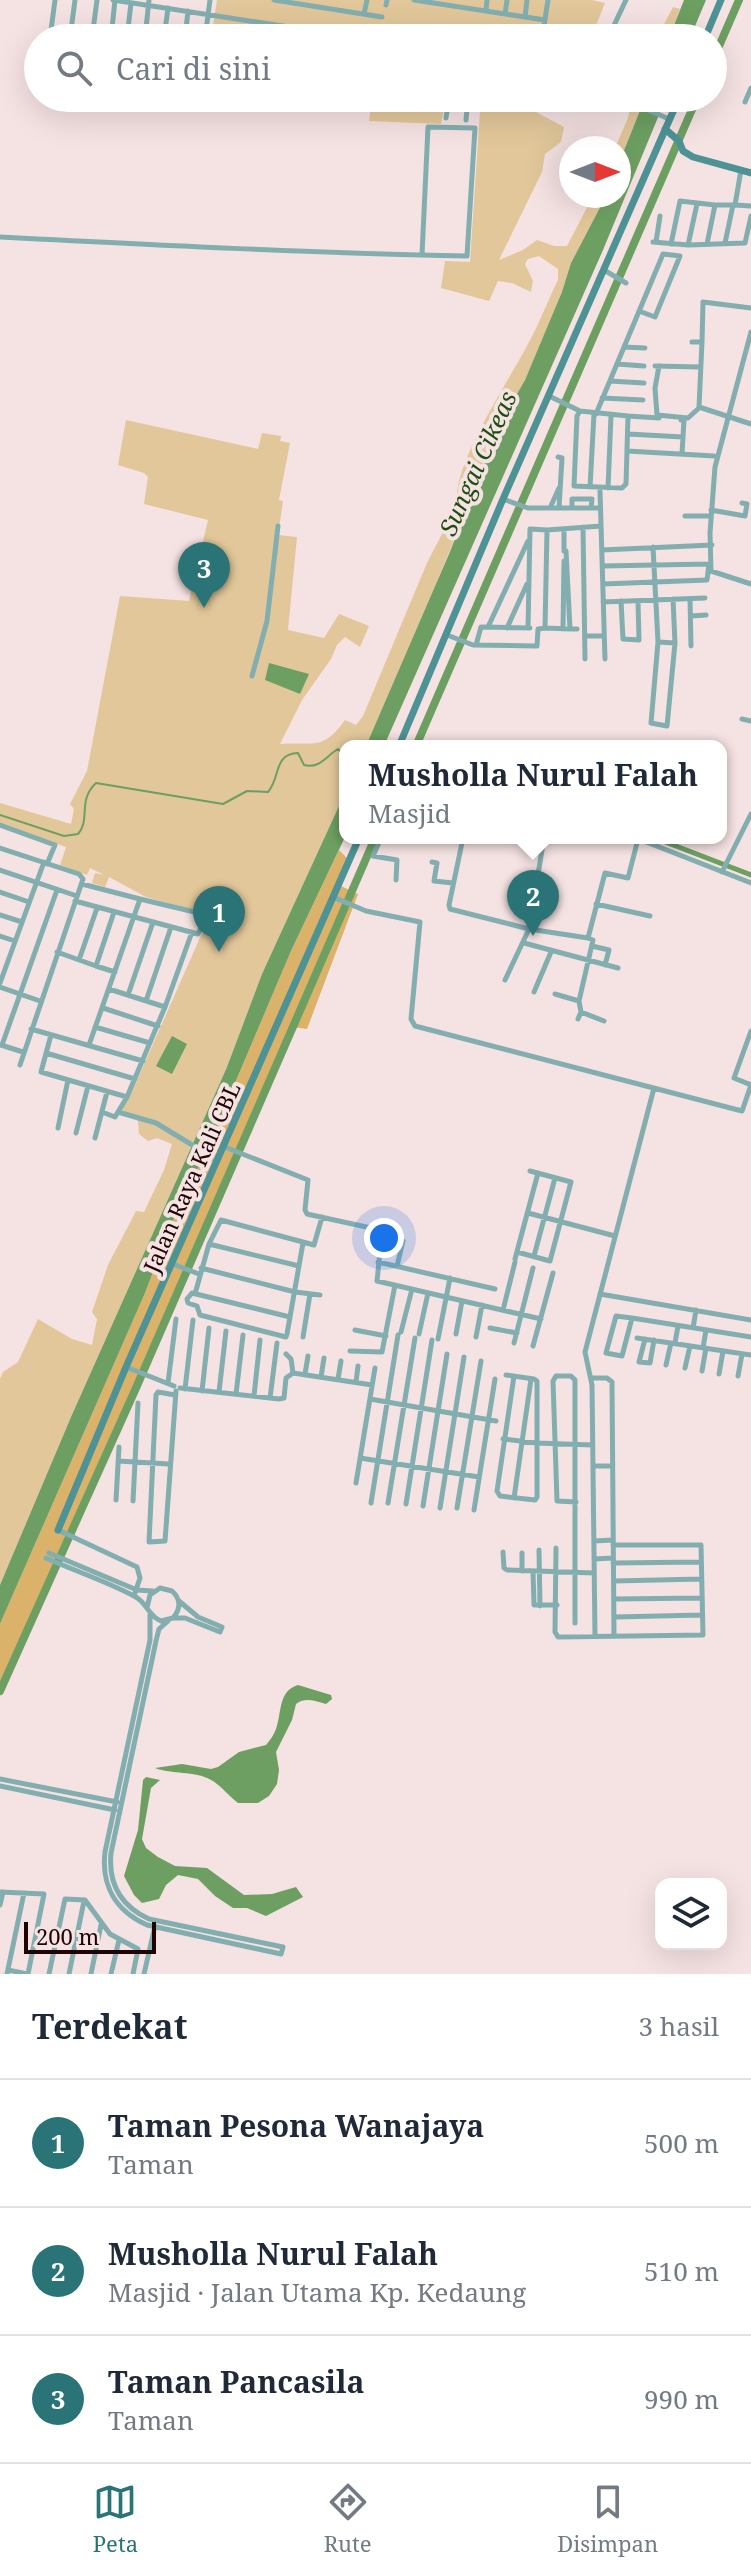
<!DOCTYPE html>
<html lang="id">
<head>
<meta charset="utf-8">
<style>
  :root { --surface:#fff; --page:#f2f2f3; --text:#1f2937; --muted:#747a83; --line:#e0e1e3; --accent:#2a7478 }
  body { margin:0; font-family:"Noto Serif",serif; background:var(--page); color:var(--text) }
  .controls { position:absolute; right:24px; bottom:24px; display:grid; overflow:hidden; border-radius:16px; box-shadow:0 8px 32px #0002 }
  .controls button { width:72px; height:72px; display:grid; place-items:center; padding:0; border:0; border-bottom:2px solid var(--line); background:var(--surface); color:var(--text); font:40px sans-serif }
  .compass { position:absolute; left:559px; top:136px; width:72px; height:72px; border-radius:50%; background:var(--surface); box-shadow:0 8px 32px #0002; rotate:90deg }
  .scale { position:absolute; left:24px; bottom:20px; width:132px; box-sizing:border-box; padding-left:8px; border:4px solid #1f0305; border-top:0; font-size:22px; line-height:28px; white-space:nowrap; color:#1f0305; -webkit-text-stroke:6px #f5e2e2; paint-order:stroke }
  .you { position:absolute; left:384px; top:1238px; width:28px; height:28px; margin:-20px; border:6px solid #fff; border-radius:50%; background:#1a73e8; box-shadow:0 0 0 12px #1a73e833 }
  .badge { display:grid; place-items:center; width:52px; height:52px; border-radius:50%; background:var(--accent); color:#fff; font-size:26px; font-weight:700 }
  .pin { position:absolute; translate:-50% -66px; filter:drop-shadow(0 2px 4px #0008) }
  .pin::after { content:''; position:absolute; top:42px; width:28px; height:24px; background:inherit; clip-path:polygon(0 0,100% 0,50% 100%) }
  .popup { position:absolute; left:339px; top:740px; width:388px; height:104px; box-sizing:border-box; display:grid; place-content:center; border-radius:16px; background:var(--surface); filter:drop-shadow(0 2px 6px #0005); font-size:26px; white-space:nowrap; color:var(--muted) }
  .popup b { font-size:30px; color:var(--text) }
  .popup::after { content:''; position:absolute; left:50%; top:100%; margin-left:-16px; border:16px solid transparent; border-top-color:var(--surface) }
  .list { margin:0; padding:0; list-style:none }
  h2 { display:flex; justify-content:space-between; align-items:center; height:104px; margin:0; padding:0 32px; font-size:34px }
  h2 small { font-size:26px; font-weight:400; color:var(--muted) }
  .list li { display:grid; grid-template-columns:52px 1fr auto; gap:24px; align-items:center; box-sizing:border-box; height:128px; padding:0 32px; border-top:2px solid var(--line) }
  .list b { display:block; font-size:30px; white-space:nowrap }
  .list p { margin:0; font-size:26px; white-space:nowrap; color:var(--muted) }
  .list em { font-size:26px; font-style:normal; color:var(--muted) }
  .icon { flex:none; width:44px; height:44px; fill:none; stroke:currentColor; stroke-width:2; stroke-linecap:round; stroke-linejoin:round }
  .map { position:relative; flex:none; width:751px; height:1974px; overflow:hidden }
  .search { position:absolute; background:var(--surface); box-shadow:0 8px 32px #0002; left:24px; right:24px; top:24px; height:88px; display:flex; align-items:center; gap:20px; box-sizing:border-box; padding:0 28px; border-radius:44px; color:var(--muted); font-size:30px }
  .sheet { height:488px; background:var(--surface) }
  nav { display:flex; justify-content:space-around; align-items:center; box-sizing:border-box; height:112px; border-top:2px solid var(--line); background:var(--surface); font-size:22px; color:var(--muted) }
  nav a { display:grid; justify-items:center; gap:4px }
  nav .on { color:var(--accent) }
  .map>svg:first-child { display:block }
  .green { fill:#e2c79a }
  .forest { fill:#dbb26a }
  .water { fill:#6d9f62 }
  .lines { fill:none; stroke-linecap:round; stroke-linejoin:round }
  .stream { stroke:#6d9f62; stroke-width:2 }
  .canal { stroke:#6d9f62; stroke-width:5 }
  .river { stroke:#6d9f62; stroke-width:8 }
  .street { stroke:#83aeb0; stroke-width:5 }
  .secondary { stroke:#4d9295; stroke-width:7 }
  .labels { text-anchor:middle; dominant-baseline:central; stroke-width:8; stroke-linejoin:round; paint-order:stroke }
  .street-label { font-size:22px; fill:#1f0305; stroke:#f5e2e2 }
  .water-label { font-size:24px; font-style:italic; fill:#1c4e10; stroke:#f5e2e2 }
</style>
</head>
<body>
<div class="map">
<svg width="751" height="1974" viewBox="0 0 751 1974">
  <rect width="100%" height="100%" fill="#f5e2e2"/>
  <path class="green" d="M 217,0 L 592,0 L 605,3 L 591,38 L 381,38 L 305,24 L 303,38 L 211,38 Z
    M 673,7 L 680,9 L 669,38 L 657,38 Z
    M 372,98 L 446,98 L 441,124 L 369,121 Z
    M 632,98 L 645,98 L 619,163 L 619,148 L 615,148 L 628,118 Z
    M 480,111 L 536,112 L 564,127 L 561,142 L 545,154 L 542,172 L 499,260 L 523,250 L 537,240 L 554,246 L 567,246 L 593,196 L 606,196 L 571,263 L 564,289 L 525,380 L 502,420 L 423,617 L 366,746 L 345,746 L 345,794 L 262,974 L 227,1067 L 71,1417 L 0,1585 L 0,1379 L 3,1372 L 18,1362 L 38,1319 L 72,1339 L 92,1345 L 97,1319 L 92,1312 L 108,1265 L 136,1211 L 144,1212 L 164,1170 L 172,1144 L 157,1138 L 148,1141 L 139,1134 L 138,1121 L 120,1112 L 131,1094 L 210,915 L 146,897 L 109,877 L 105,887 L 92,883 L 95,873 L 104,875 L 90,868 L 87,875 L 60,865 L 66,847 L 0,823 L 0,803 L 71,824 L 74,809 L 70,804 L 87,771 L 120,596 L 189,601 L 208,520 L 144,504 L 148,477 L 144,473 L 118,465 L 126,420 L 258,449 L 262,433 L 281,436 L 280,441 L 290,443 L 279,500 L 283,501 L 278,535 L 297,537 L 288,630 L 324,638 L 339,614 L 369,626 L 360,647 L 345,637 L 337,645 L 331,659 L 302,700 L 280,744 C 314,741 322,752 345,720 L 356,725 L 363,716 L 427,563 L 458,503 C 449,469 512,376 529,342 C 540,322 548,300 558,280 L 558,269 L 539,256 L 528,259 L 525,264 L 533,281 L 531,292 L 512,283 L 498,281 L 489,301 L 441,288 L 445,261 L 470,262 Z"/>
  <path class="forest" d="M 339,850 L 349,860 L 341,886 L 358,894 L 307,1029 L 292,1027 L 0,1691 L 0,1624 L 145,1293 L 171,1225 L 207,1149 L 291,951 Z"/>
  <path class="water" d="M 684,0 L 706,0 L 690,38 L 669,38 Z
    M 645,98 L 666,98 L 603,250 L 384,746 L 366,746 L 449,554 L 502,420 L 525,380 L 562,292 L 571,263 L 606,196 L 619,196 L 619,163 Z
    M 269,663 L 309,674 L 300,694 L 265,680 Z
    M 345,793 L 345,837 L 291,951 L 207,1149 L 171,1225 L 145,1293 L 0,1624 L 0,1585 L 71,1417 L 227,1067 L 262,974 Z
    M 172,1036 L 187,1044 L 172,1074 L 156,1066 Z
    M 298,1685 L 331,1695 L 332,1699 L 326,1704 C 314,1701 306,1697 296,1704 L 292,1720 L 276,1752 L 279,1770 L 277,1784 L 269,1796 L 258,1803 L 238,1803 C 230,1797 221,1786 213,1781 C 195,1770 173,1775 155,1768 L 182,1764 L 211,1769 L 218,1767 L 239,1752 L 266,1745 C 270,1740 274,1735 276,1729 C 282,1712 278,1691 298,1685 Z
    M 146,1777 L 160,1780 L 151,1788 L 142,1839 L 146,1848 L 158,1857 L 175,1866 L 207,1868 L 244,1895 L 272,1894 L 296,1887 L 303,1897 L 266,1916 L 247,1908 L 233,1908 L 215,1896 L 198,1879 L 178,1875 L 166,1885 L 159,1899 L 142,1903 L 134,1895 L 124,1876 L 138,1830 L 143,1780 Z"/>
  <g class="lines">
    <path class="stream" d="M 0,815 L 64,836 L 78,834 C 91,819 77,801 96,783 L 223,804 L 247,791 L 268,792 C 281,777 273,754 298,753 L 304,765 C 320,769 326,756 338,749 L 345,756"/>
    <path class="canal" d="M 655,838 L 751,875"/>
    <path class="river" d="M 713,60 L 739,0
      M 416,746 L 697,98
      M 0,1691 L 136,1388 L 375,838"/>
    <path class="street" d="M 113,0 L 361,38
      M 274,0 L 382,17
      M 414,0 L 545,20
      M 386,5 L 387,0
      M 486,11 L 487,0
      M 364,14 L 367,0
      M 505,14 L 507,0
      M 525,17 L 527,0
      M 500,36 L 519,38
      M 50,38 L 55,0
      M 70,38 L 75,0
      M 92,38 L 97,0
      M 111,38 L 115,0
      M 127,38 L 131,3
      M 145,38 L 149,0
      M 164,38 L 168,8
      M 185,38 L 188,11
      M 205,38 L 210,0
      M 542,38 L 548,0
      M 608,38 L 626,0
      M 473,98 L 506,103 L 508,98
      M 639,98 L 646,109 L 669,119
      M 345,101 L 346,98
      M 745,102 L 751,88
      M 385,104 L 386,98
      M 365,107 L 367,98
      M 405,107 L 406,98
      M 555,107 L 558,98
      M 425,109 L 427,98
      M 446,118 L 449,98
      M 466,120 L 468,98
      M 715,205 L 735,205 L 741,170
      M 735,205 L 751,206
      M 0,237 C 155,245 311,253 467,256 L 475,128 L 428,127 L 422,255
      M 653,242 L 688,245 L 745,243 L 751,216
      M 656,242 L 660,216
      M 725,243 L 733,205
      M 671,244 L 680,201 L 715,205 L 707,244
      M 688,245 L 697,204
      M 604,270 L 626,283
      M 751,332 L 715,467 L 710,533 L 711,571 L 751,584
      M 692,342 L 702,342 L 699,407 L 751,424
      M 702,342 L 703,302 L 751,308
      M 624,347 L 645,348
      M 617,364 L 644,366
      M 655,366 L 700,367
      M 659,366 L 655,388 L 657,415 L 688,418 L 699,408
      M 610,381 L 644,383
      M 549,396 L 580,411 L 628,416 L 626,484 L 622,488 L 574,486 L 577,416 L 580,411
      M 602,398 L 643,400
      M 596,414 L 663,254 L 680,256 L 655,317 L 639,311
      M 628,416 L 659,418
      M 681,420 L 684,420 L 682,454
      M 628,434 L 683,437
      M 627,451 L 714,456
      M 558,457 L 562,458 L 559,508
      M 590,487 L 594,414
      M 608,488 L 611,416
      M 600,491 L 605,659
      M 503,499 L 528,508 L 600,508
      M 550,508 L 559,488
      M 572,508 L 572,499 L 592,499 L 591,508
      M 711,510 L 745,516 L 747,504 L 742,503
      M 685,516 L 710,516
      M 583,527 L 585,659
      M 653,547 L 658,642 L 675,643 L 673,599
      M 602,550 L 712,545
      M 564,551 L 564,530
      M 566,551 L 570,629 L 577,629
      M 602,566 L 709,564 L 707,580 L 603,584
      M 690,599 L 691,646
      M 621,601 L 623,639 L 639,640 L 638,601
      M 603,602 L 705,598
      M 691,616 L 706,615
      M 488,627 L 528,541
      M 507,628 L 527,584
      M 528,628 L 530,529 L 547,530
      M 563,629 L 564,561
      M 570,629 L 545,628 L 547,530 L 601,526
      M 447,635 L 473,645 L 537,646 L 538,629 L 545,628
      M 586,636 L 604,636
      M 658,642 L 651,723 L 667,726 L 675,643
      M 476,645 L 481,627 L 530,628
      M 252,676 L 267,621 L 278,526
      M 742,719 L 751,721
      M 0,825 L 55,845 L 47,864
      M 381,838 L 373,856 L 397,860 L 396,880
      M 463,838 L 449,905 L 450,909 L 529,929 L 588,938
      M 636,838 L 751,883
      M 0,848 L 79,874 L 83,879 L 20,1065
      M 432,862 L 437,863 L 434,881 L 453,883
      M 0,870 L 77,896
      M 722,872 L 751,814
      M 82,884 L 140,899 L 89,1045
      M 0,892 L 29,902
      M 333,897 L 366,911 L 420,922 L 411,1019 L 415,1026 L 742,1111 L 751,1085
      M 75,901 L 198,934 L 207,915 L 140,899
      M 596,904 L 650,916
      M 0,915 L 22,922
      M 0,936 L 15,941
      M 524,943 L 618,968
      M 592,946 L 609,950 L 605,965
      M 57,952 L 96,966 L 114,912
      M 79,960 L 97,908
      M 96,966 L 115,972
      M 505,980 L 529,929 L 544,838
      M 0,983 L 44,862
      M 0,987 L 40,1001
      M 109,989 L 165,1007
      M 534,992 L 551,952
      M 555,994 L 579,1001
      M 128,995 L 153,922
      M 146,1001 L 171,927
      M 103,1008 L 158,1026
      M 581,1012 L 604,1021
      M 578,1019 L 581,1012 L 579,1001 L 593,940 L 588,938 L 605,873 L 628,878 L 638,839
      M 95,1027 L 150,1043
      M 31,1029 L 143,1061
      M 51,1035 L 41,1072 L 127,1097 L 165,1007 L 192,932
      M 1,1045 L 23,1052
      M 2,1045 L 57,890
      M 46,1053 L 135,1079
      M 751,1085 L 734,1078 L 751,1031
      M 102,1112 L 115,1117 L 127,1097
      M 118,1112 L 156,1123 L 217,1160
      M 58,1128 L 68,1080
      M 76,1133 L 88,1086
      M 95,1138 L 107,1092
      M 225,1147 L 308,1180 L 305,1210 L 307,1214 L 380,1230 L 382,1233 L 377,1281 L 541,1319
      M 528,1213 L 615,1236
      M 209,1244 L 299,1266
      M 517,1252 L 550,1261 L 571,1182 L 530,1171
      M 534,1256 L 555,1178
      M 515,1259 L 538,1173
      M 378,1262 L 495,1289
      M 173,1264 L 199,1274
      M 397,1266 L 403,1241
      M 201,1268 L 295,1292 L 320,1295
      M 195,1294 L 209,1244 L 221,1220 L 314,1245 L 322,1217
      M 600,1294 L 751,1320
      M 503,1310 L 515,1262
      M 290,1317 L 192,1293 L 187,1299 L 188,1303 L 197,1306 L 200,1315 L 286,1337 L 287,1334 L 303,1243
      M 632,1318 L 622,1356 L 606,1353 L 616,1316 L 632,1318 L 751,1337
      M 490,1328 L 517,1333
      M 693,1328 L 696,1310
      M 355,1330 L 386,1336
      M 401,1332 L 412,1289
      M 419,1334 L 428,1293
      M 456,1334 L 462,1301
      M 303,1337 L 310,1294
      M 476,1337 L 482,1305
      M 637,1338 L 751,1355
      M 438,1339 L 450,1278
      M 645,1339 L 639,1362 L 650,1363 L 654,1340
      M 514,1343 L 533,1268
      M 675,1343 L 678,1326
      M 533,1346 L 553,1273
      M 703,1348 L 706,1330
      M 350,1351 L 382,1352 L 395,1285
      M 286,1354 L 291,1359 L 293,1373
      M 666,1365 L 671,1343
      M 126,1367 L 174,1386
      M 685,1368 L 690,1346
      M 702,1371 L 706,1348
      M 305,1374 L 308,1356
      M 719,1374 L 723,1351
      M 506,1375 L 534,1379 L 537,1381 L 537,1497 L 535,1500 L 500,1496 L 497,1491 L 514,1376
      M 738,1376 L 742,1354
      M 321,1377 L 324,1358
      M 592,1378 L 607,1378 L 612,1382 L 614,1636
      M 338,1379 L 341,1361
      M 356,1382 L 358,1366
      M 168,1383 L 176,1319
      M 180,1388 L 279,1399 L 284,1398 L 286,1378 L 293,1373 L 372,1385
      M 185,1389 L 193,1320
      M 202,1391 L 209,1328
      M 219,1392 L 226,1331
      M 236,1394 L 243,1335
      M 175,1395 L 158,1392 L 156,1395 L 149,1542 L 165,1541 L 176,1391
      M 254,1396 L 260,1340
      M 270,1398 L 277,1343
      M 370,1399 L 496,1421
      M 503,1439 L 536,1443 L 593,1445
      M 360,1458 L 479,1477
      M 118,1461 L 169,1464
      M 594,1466 L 612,1466
      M 356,1483 L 375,1368
      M 514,1498 L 531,1379
      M 116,1500 L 119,1447
      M 133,1501 L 138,1403
      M 371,1503 L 398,1335
      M 388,1503 L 415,1338
      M 406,1504 L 432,1340
      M 423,1506 L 447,1354
      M 440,1508 L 464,1357
      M 457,1508 L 481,1361
      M 474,1510 L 495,1379
      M 58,1530 L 137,1567 L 140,1578 L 134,1596
      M 594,1541 L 613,1540
      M 556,1548 L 555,1632 L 558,1637 L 703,1635 L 701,1545 L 613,1545
      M 539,1550 L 540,1606
      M 503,1552 L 504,1568 L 507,1570 L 594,1573
      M 49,1553 L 137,1590 L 153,1591
      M 522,1553 L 522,1571
      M 46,1558 C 75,1571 106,1581 134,1596 C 147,1602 148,1616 161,1621 L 173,1618 C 181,1609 181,1599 172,1591 L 160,1588 L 150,1595 L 147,1608
      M 594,1559 L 613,1558
      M 613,1563 L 701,1562
      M 533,1571 L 534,1605 L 557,1605
      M 614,1581 L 701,1579
      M 614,1599 L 702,1598
      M 150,1615 L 150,1640 L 105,1852 C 101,1886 116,1911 147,1925 L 281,1954 L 283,1947 L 149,1919 C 121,1906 108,1884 111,1853 L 156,1641 L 159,1629 L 168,1621
      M 614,1617 L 702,1615
      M 174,1618 L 185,1618 L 220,1632 L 222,1627 L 198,1617 L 179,1601
      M 575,1623 L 575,1380 L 571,1376 L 556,1376 L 553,1381 L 557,1501 L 576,1502
      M 595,1636 L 592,1385 L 585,1352 L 654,1088
      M 0,1779 L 117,1802
      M 0,1786 L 115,1810
      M 0,1892 L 44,1894 L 28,1974
      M 0,1905 L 3,1892
      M 8,1970 L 27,1974
      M 7,1974 L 24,1893
      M 49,1974 L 65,1899 L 85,1900 L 110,1934 L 138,1949 L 133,1974
      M 69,1974 L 84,1901
      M 91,1974 L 101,1925
      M 111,1974 L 119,1940
      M 144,1974 L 155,1926"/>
    <path class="secondary" d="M 705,38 L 721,0
      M 665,129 L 679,141 L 683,151 L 693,157 L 751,173
      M 399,746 L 503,499 L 679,98
      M 58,1530 L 126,1367 L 359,838"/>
  </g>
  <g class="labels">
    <g class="street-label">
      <text transform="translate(191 1177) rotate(-66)">Jalan Raya Kali CBL</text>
    </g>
    <g class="water-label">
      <text transform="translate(477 463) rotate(-66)">Sungai Cikeas</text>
    </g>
  </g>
</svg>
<div class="controls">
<button><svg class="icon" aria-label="layers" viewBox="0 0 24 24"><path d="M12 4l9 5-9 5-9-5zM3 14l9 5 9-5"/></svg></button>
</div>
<svg class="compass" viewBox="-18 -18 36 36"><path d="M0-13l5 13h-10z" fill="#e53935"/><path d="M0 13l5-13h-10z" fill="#747a83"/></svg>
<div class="scale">200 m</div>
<div class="you"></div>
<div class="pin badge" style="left:219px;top:952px">1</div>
<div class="pin badge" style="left:533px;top:936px">2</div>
<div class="popup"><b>Musholla Nurul Falah</b>Masjid</div>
<div class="pin badge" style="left:204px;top:608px">3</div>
<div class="search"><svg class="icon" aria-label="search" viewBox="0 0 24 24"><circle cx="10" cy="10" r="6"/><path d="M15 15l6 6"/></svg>Cari di sini</div>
</div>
<section class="sheet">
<h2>Terdekat<small>3 hasil</small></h2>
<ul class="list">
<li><span class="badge">1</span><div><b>Taman Pesona Wanajaya</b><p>Taman</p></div><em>500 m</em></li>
<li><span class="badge">2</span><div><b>Musholla Nurul Falah</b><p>Masjid · Jalan Utama Kp. Kedaung</p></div><em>510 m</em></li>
<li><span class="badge">3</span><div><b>Taman Pancasila</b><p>Taman</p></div><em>990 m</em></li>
</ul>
</section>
<nav>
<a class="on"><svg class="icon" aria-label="map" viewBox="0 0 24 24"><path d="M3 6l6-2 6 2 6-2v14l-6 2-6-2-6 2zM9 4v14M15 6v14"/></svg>Peta</a>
<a><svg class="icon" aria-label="directions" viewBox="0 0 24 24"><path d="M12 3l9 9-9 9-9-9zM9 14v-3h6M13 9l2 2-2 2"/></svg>Rute</a>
<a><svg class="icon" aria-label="saved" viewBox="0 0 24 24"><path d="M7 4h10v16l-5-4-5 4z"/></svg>Disimpan</a>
</nav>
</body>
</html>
